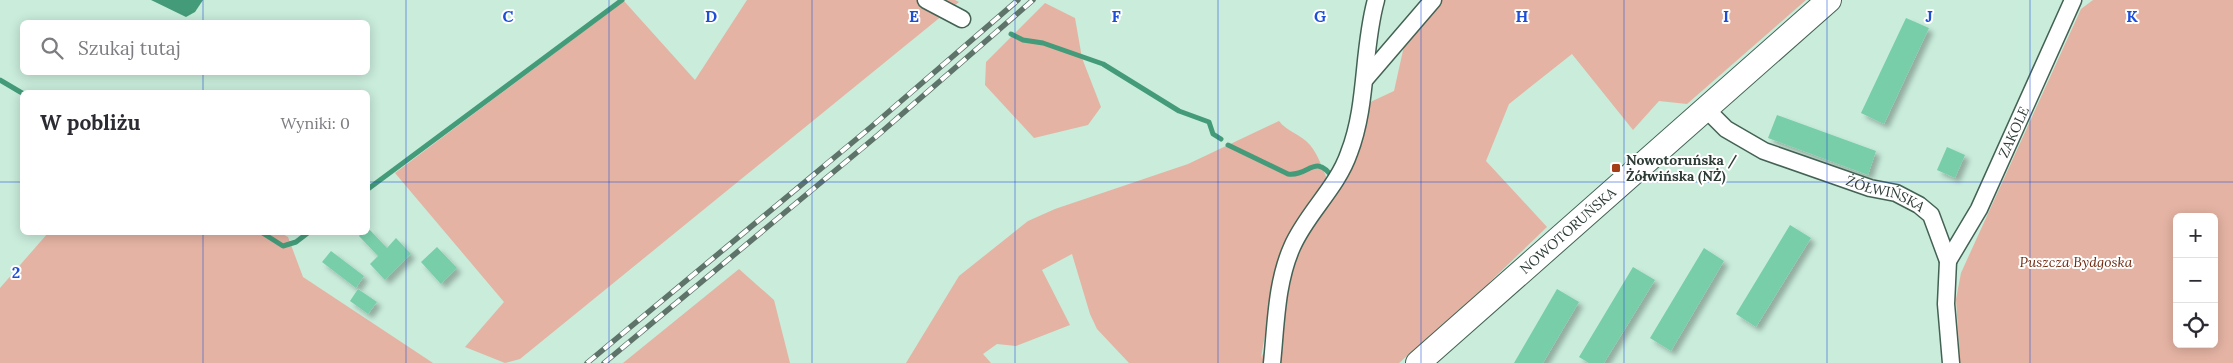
<!DOCTYPE html>
<html lang="pl">
<head>
<meta charset="utf-8">
<style>
  :root { --surface:#fff; --page:#f2f2f3; --text:#2b2b33; --muted:#7c7c81; --line:#e1e1e2 }
  body { margin:0; font-family:Lora,serif; background:var(--page); color:var(--text) }
  .controls { position:absolute; right:15px; bottom:15px; display:grid; overflow:hidden; border-radius:8px; box-shadow:0 2px 12px #0003 }
  .controls button { width:45px; height:45px; display:grid; place-items:center; padding:0; border:0; border-bottom:1px solid var(--line); background:var(--surface); color:var(--text); font:25px sans-serif }
  .list { margin:0; padding:0; list-style:none }
  h2 { display:flex; justify-content:space-between; align-items:center; height:65px; margin:0; padding:0 20px; font-size:21px }
  h2 small { font-size:16px; font-weight:400; color:var(--muted) }
  .icon { flex:none; width:28px; height:28px; fill:none; stroke:currentColor; stroke-width:2; stroke-linecap:round; stroke-linejoin:round }
  .map { position:relative; flex:none; width:2233px; height:363px; overflow:hidden }
  .search { position:absolute; background:var(--surface); box-shadow:0 2px 12px #0003; left:20px; top:20px; width:350px; height:55px; display:flex; align-items:center; gap:12px; box-sizing:border-box; padding:0 18px; border-radius:8px; color:var(--muted); font-size:19px }
  .panel { position:absolute; background:var(--surface); box-shadow:0 2px 12px #0003; left:20px; top:90px; width:350px; height:145px; border-radius:8px }
  .map>svg:first-child { display:block }
  .green { fill:#e4b3a3; fill-rule:evenodd }
  .water { fill:#449b79 }
  .lines { fill:none; stroke-linecap:round; stroke-linejoin:round }
  .stream { stroke:#449b79; stroke-width:5 }
  .building { fill:#78cea9; filter:url(#shadow) }
  .minor-casing { stroke:#436254; stroke-width:19 }
  .secondary-casing { stroke:#436254; stroke-width:26 }
  .minor { stroke:#fff; stroke-width:16 }
  .secondary { stroke:#fff; stroke-width:24 }
  .rail-casing { stroke:#5e7369; stroke-width:5.5 }
  .rail { stroke:#fff; stroke-width:4; stroke-dasharray:11; stroke-linecap:butt }
  .grid { fill:none; stroke:#1d4ed8; stroke-width:1; stroke-opacity:0.55 }
  .poi-dot { fill:#a43e17; stroke:#fff; stroke-width:2 }
  .labels { text-anchor:middle; dominant-baseline:central; stroke-width:4; stroke-linejoin:round; paint-order:stroke }
  .street-label { font-size:14px; fill:#2e3c36; stroke:#fff }
  .poi-label { font-size:14px; font-weight:bold; fill:#2e3c36; stroke:#fff; text-anchor:start }
  .park-label { font-size:14px; font-style:italic; fill:#6f2b12; stroke:#fff }
  .grid-label { font-size:16px; text-anchor:middle; font-weight:bold; fill:#1d4ed8; stroke:#fff; stroke-width:4; stroke-linejoin:round; paint-order:stroke }
</style>
</head>
<body>
<div class="map">
<svg width="2233" height="363" viewBox="0 0 2233 363">
  <defs>
    <filter id="shadow"><feDropShadow dx="4.5" dy="4.5" stdDeviation="2.5" flood-color="#0004"/></filter>
  </defs>
  <rect width="100%" height="100%" fill="#c9ecdb"/>
  <path class="green" d="M 747,0 L 955,0 L 959,2 L 520,359 L 505,363 L 465,347 L 504,302 L 395,173 L 624,1 L 695,80 Z
    M 1442,0 L 1806,0 L 1687,104 L 1659,101 L 1633,130 L 1572,54 L 1509,104 L 1486,161 L 1547,227 L 1471,300 L 1399,363 L 1129,363 L 1097,329 L 1090,314 L 1072,254 L 1042,270 L 1070,325 L 1016,346 L 997,344 L 983,354 L 991,363 L 906,363 L 959,276 L 1028,221 L 1055,209 L 1188,164 L 1279,121 C 1287,132 1301,134 1310,145 C 1318,154 1323,170 1328,181 L 1284,249 L 1276,270 L 1261,358 L 1275,328 L 1284,270 L 1320,212 L 1345,182 L 1366,104 L 1394,91 L 1404,46 Z
    M 2093,0 L 2233,0 L 2233,363 L 1960,363 L 1956,299 L 1961,273 L 2081,9 ZM 2177,217 L 2214,217 L 2214,344 L 2177,344 Z
    M 1045,3 L 1075,18 L 1082,58 L 1101,107 L 1088,125 L 1034,138 L 985,85 L 986,62 Z
    M 48,233 L 281,233 L 288,237 L 303,277 L 433,363 L 0,363 L 0,288 Z
    M 739,269 L 774,300 L 790,363 L 623,363 Z"/>
  <path class="water" d="M 151,0 L 203,0 L 195,12 L 186,17 Z"/>
  <g class="lines">
    <path class="stream" d="M 1011,34 L 1023,40 L 1043,43 L 1103,64 L 1179,111 L 1209,122 L 1213,134 L 1221,139
      M 0,80 L 22,93
      M 1228,145 L 1288,174 C 1309,177 1315,152 1333,178
      M 368,189 L 622,0
      M 261,232 L 283,246 L 296,242 L 309,232"/>
  </g>
  <path class="building" d="M 1906,18 L 1929,28 L 1884,124 L 1861,113 Z
    M 1777,115 L 1876,151 L 1868,175 L 1768,138 Z
    M 1947,147 L 1965,155 L 1955,178 L 1937,170 Z
    M 1790,225 L 1811,238 L 1756,327 L 1736,314 Z
    M 368,228 L 387,248 L 396,238 L 411,254 L 385,280 L 370,264 L 378,256 L 359,236 L 362,232 L 368,232 Z
    M 437,247 L 457,268 L 441,284 L 421,262 Z
    M 1704,248 L 1724,261 L 1671,351 L 1650,338 Z
    M 331,251 L 364,276 L 356,288 L 322,262 Z
    M 1633,267 L 1655,280 L 1604,363 L 1589,363 L 1579,357 Z
    M 358,289 L 377,302 L 368,314 L 350,301 Z
    M 1557,289 L 1579,302 L 1543,363 L 1514,363 Z"/>
  <g class="lines">
    <g class="minor-casing">
      <g id="minor">
        <path d="M 926,0 L 962,19"/>
        <path d="M 1366,78 L 1433,0"/>
        <path id="s1" d="M 1706,109 L 1726,129 L 1764,151 L 1870,188 L 1896,193 L 1919,205 L 1931,215 L 1948,261 L 1946,304 L 1951,363"/>
        <path id="s2" d="M 1948,261 L 1979,209 L 2073,0"/>
        <path d="M 1272,363 C 1276,325 1276,283 1292,247 C 1306,214 1337,188 1349,153 C 1368,104 1362,50 1376,0"/>
      </g>
    </g>
    <g class="secondary-casing">
      <g id="secondary">
        <path id="s3" d="M 1418,363 L 1829,0"/>
      </g>
    </g>
    <use href="#minor" class="minor"/>
    <use href="#secondary" class="secondary"/>
    <g class="rail-casing">
      <path id="rail" d="M 587,363 L 871,127 L 1018,0
        M 604,363 L 878,135 L 1033,0"/>
    </g>
    <use href="#rail" class="rail"/>
  </g>
  <path class="grid" d="M 203,0 L 203,22M 406,0 L 406,363M 609,0 L 609,363M 812,0 L 812,363M 1015,0 L 1015,363M 1218,0 L 1218,363M 1421,0 L 1421,363M 1624,0 L 1624,363M 1827,0 L 1827,363M 2030,0 L 2030,363M 203,72 L 203,92M 0,182 L 22,182M 368,182 L 2233,182M 203,232 L 203,363"/>
  <rect class="poi-dot" x="1611" y="163" width="10" height="10" rx="2.5"/>
  <g class="labels">
    <g class="street-label">
      <text stroke="none"><textPath href="#s2" startOffset="145">ZAKOLE</textPath></text>
      <text stroke="none"><textPath href="#s1" startOffset="201">ŻÓŁWIŃSKA</textPath></text>
      <text stroke="none"><textPath href="#s3" startOffset="200">NOWOTORUŃSKA</textPath></text>
    </g>
    <g class="poi-label">
      <text x="1626" y="160">Nowotoruńska /<tspan x="1626" dy="16">Żółwińska (NŻ)</tspan></text>
    </g>
    <g class="park-label">
      <text x="2076" y="262">Puszcza Bydgoska</text>
    </g>
  </g>
  <g class="grid-label">
    <text x="508" y="22">C</text>
    <text x="711" y="22">D</text>
    <text x="914" y="22">E</text>
    <text x="1116" y="22">F</text>
    <text x="1320" y="22">G</text>
    <text x="1522" y="22">H</text>
    <text x="1726" y="22">I</text>
    <text x="1929" y="22">J</text>
    <text x="2132" y="22">K</text>
    <text x="16" y="278">2</text>
  </g>
</svg>
<div class="controls">
<button>+</button>
<button>−</button>
<button><svg class="icon" aria-label="locate" viewBox="0 0 24 24"><circle cx="12" cy="12" r="6"/><path d="M12 2v4M12 18v4M2 12h4M18 12h4"/></svg></button>
</div>
<div class="search"><svg class="icon" aria-label="search" viewBox="0 0 24 24"><circle cx="10" cy="10" r="6"/><path d="M15 15l6 6"/></svg>Szukaj tutaj</div>
<section class="panel">
<h2>W pobliżu<small>Wyniki: 0</small></h2>
<ul class="list">
</ul>
</section>
</div>
</body>
</html>
